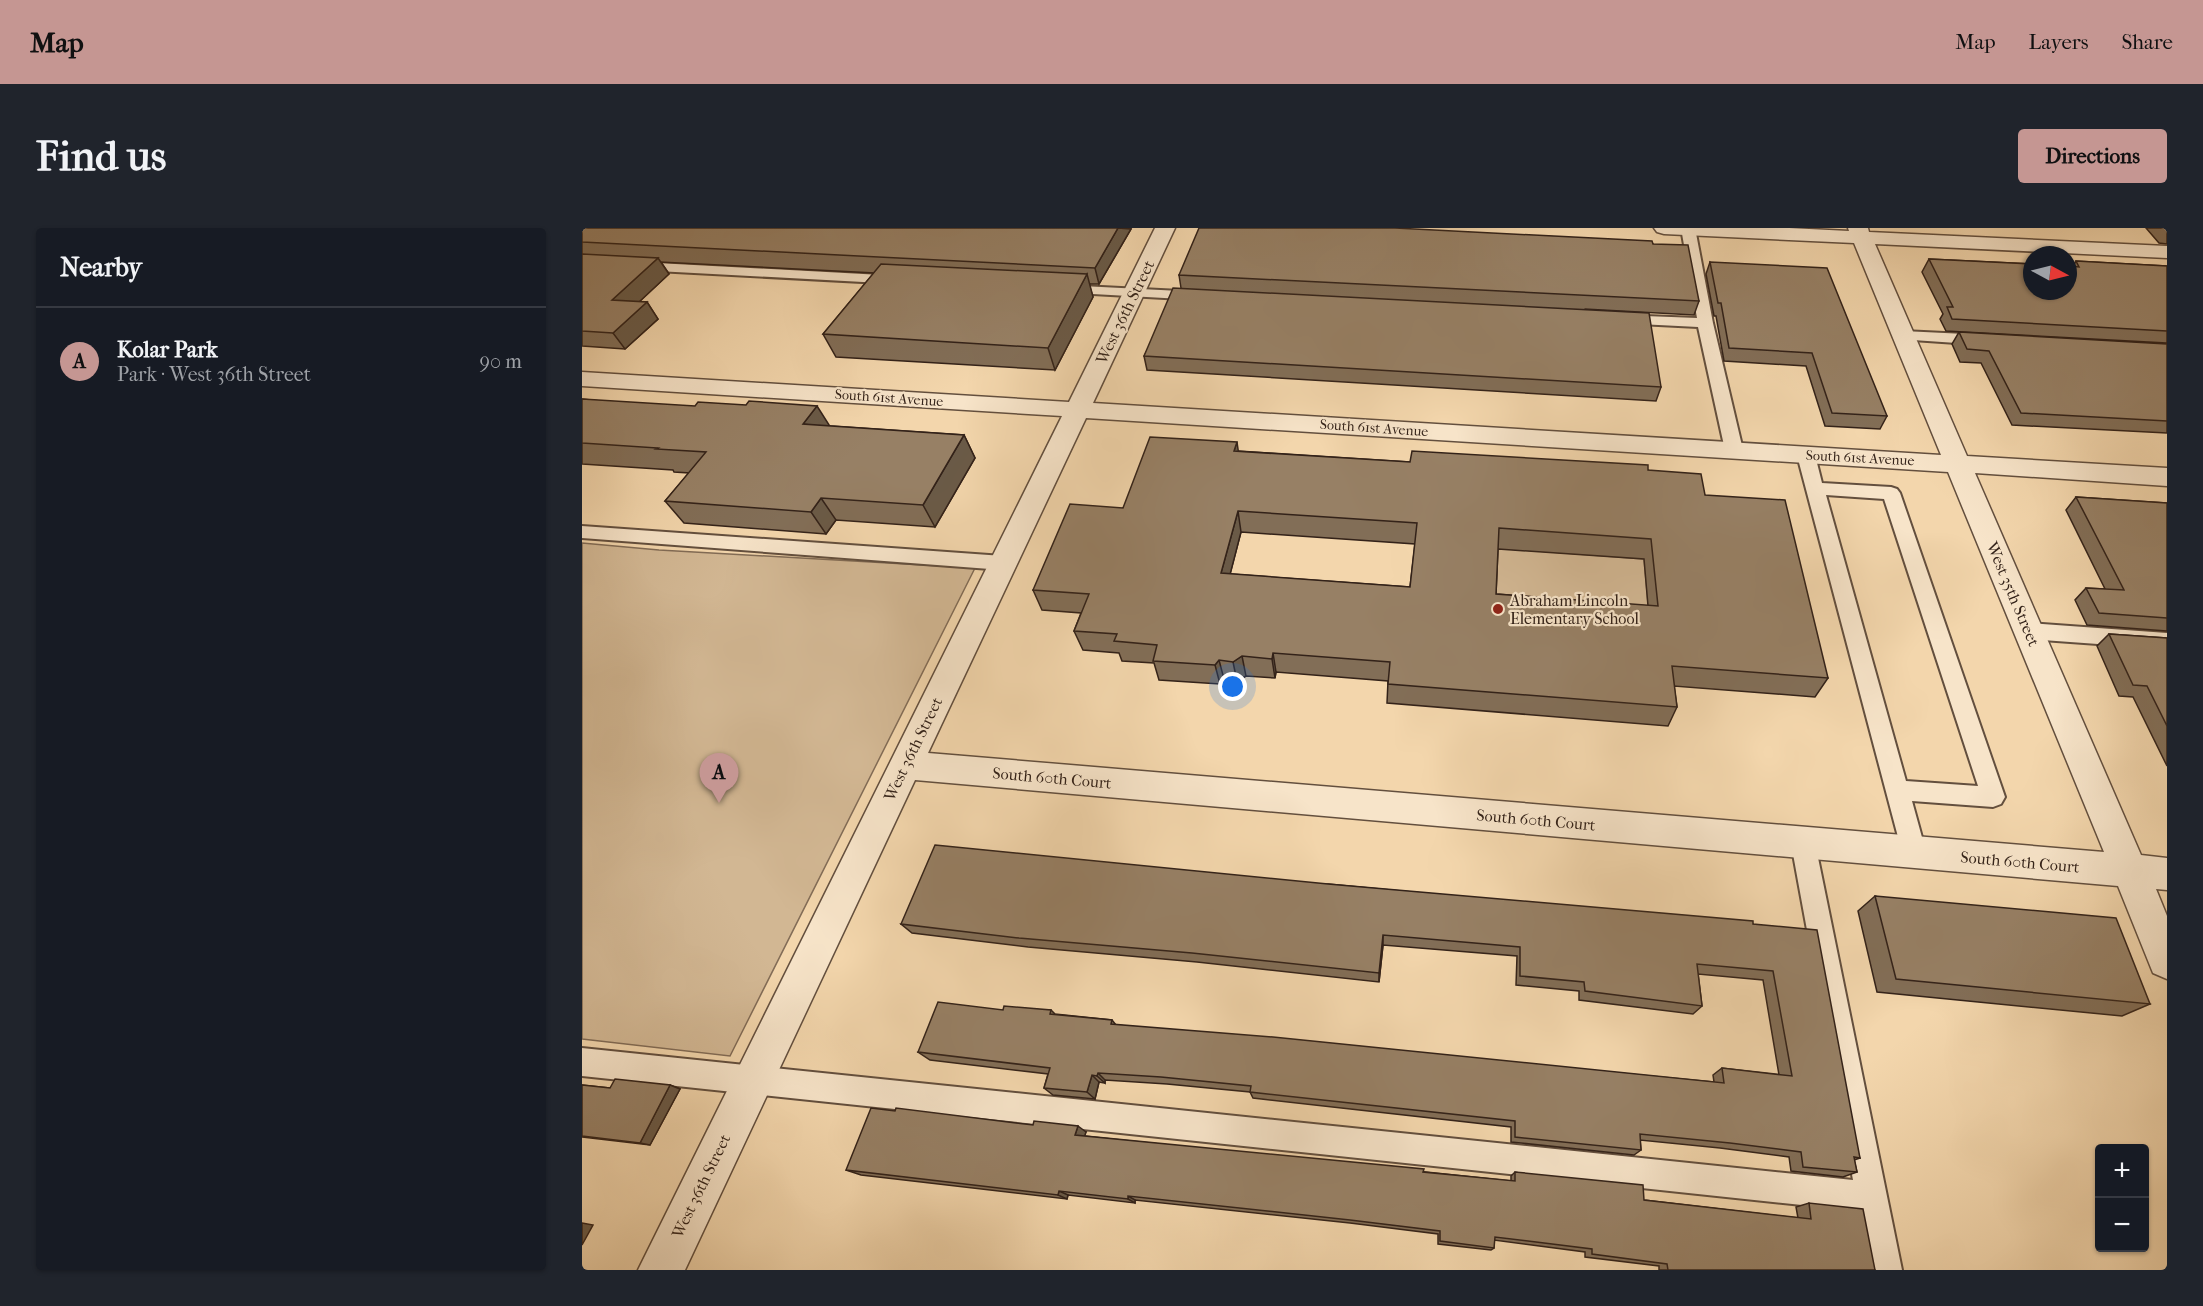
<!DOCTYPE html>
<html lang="en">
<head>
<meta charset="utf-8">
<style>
  :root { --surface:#171b24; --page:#20242c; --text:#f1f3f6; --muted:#9ea1a6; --line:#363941; --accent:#c59692 }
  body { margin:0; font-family:"IM FELL French Canon",serif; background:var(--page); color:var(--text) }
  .controls { position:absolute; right:18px; bottom:18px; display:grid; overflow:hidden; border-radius:6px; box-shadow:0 2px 4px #0004 }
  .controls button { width:54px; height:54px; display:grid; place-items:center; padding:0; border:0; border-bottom:2px solid var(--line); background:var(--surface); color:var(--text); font:30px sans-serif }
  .compass { position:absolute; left:1441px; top:18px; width:54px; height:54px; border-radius:50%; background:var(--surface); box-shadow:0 2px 4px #0004; rotate:97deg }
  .you { position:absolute; left:651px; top:459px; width:21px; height:21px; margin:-15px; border:4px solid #fff; border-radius:50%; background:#1a73e8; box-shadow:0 0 0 9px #1a73e833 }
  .badge { display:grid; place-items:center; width:39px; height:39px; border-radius:50%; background:var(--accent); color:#111; font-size:20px; font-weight:700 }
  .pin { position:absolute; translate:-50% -50px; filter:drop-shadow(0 2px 3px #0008) }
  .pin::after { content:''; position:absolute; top:32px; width:21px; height:18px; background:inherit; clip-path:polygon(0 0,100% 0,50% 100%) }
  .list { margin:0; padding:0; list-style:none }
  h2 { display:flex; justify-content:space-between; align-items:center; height:78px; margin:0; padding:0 24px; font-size:26px }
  h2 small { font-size:20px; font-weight:400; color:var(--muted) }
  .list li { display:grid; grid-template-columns:39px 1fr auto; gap:18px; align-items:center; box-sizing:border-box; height:108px; padding:0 24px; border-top:2px solid var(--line) }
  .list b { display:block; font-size:22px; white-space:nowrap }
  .list p { margin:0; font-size:20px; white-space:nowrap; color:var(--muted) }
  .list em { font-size:20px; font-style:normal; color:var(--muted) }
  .map { position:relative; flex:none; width:1585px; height:1042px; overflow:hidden; border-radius:6px }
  header { display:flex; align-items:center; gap:36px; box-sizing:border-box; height:84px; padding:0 30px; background:var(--accent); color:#111 }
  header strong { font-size:28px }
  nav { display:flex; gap:33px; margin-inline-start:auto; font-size:21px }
  .intro { display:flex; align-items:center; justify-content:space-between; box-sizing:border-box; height:144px; padding:0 36px }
  h1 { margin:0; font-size:42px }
  .button { padding:15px 27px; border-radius:6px; background:var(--accent); color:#111; font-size:21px; font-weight:700 }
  main { display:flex; gap:36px; padding:0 36px }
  aside { flex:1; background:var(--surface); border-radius:6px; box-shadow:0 2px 4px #0004 }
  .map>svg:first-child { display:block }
  .green { fill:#d2b793; stroke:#826c56; stroke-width:1.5 }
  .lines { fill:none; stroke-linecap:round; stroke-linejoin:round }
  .lane-casing { stroke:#634f3e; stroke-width:4 }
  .street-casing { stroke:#634f3e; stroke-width:3 }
  .lane { fill:#f7e4c9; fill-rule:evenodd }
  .street { fill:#f7e4c9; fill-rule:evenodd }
  .wall { fill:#826e57; stroke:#332219; stroke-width:1.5; fill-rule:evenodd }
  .shaded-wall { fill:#6a5a47; stroke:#332219; stroke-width:1.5 }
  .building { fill:#978065; stroke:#332219; stroke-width:1.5; fill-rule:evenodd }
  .poi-dot { fill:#8f2418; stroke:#f7e4c9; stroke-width:2 }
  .labels { text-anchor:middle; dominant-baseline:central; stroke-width:4.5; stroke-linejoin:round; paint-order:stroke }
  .far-street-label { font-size:14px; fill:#332219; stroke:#f7e4c9 }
  .street-label { font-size:16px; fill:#332219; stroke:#f7e4c9 }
  .poi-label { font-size:16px; fill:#332219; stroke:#f7e4c9; text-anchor:start }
</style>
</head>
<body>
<header>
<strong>Map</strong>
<nav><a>Map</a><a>Layers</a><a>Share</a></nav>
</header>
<div class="intro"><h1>Find us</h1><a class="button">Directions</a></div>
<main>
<aside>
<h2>Nearby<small></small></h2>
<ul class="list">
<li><span class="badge">A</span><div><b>Kolar Park</b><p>Park · West 36th Street</p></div><em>90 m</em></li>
</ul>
</aside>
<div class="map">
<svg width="1585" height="1042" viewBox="0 0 1585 1042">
  <rect width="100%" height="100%" fill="#f3d6ac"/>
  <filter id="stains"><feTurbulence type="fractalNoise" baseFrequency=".00333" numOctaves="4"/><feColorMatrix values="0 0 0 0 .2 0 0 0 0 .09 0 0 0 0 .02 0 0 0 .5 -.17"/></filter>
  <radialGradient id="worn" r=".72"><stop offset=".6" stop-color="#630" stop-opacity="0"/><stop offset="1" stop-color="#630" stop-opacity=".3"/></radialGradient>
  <path class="green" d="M 0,315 L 77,322 L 393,340 L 148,828 L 0,811 Z
    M 914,320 L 1062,331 L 1068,398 L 911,386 Z"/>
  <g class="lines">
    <g class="lane-casing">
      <path id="lane" d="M 1099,0 L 1113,0 L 1131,95 L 1161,222 L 1158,226 L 1146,226 L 1143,222 L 1116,99 L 1037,95 L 1030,91 L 1037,87 L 1115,90 Z
        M 0,31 L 318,48 L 325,52 L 318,56 L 0,39 Z
        M 480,57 L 618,64 L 625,68 L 618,72 L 475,64 L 473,61 Z
        M 1321,103 L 1404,107 L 1412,112 L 1404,117 L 1316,111 L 1313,108 Z
        M 1224,221 L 1230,223 L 1233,227 L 1240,255 L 1309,259 L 1315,261 L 1318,265 L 1423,569 L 1419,576 L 1411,579 L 1330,573 L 1344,624 L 1341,632 L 1332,635 L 1323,632 L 1320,624 L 1215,227 L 1218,223 ZM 1244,267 L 1302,271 L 1396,558 L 1324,553 Z
        M 0,298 L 421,328 L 428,330 L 431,335 L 428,340 L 421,342 L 0,310 Z
        M 1446,395 L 1585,405 L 1585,421 L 1446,411 L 1439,408 L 1436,403 L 1439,398 Z
        M 1221,604 L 1230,607 L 1233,615 L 1320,1042 L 1288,1042 L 1277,983 L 0,848 L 0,820 L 1271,952 L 1209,615 L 1212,607 Z"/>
    </g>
    <g class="street-casing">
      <path id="street" d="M 573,0 L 593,0 L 511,175 L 1359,227 L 1272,15 L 1082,6 L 1075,4 L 1072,0 L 1207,0 L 1267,3 L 1266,0 L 1286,0 L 1287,4 L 1585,18 L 1585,30 L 1293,16 L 1385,228 L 1585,240 L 1585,258 L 1393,245 L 1559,627 L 1585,630 L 1585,662 L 1574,661 L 1585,688 L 1585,751 L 1571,745 L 1536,658 L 333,552 L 103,1042 L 56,1042 L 480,188 L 0,158 L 0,144 L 487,174 ZM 504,190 L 1366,244 L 1522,624 L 346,525 Z"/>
    </g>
    <use href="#lane" class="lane"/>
    <use href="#street" class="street"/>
  </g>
  <path class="wall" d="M 0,0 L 549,0 L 549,1 L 517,56 L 507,56 L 511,69 L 473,142 L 254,129 L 241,106 L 292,45 L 79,34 L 87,46 L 57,74 L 65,74 L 76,91 L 43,121 L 0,118 Z
    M 1564,0 L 1585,0 L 1585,16 L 1577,15 Z
    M 1071,16 L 1117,73 L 1112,87 L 1004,81 L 1079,159 L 1074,173 L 565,142 L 562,128 L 599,60 L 597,47 Z
    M 1347,31 L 1491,38 L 1494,33 L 1585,38 L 1585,115 L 1364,103 L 1358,91 L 1361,86 L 1340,44 Z
    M 1128,34 L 1305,188 L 1298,201 L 1243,198 L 1224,138 L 1142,133 L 1134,88 L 1132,88 L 1124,46 Z
    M 1377,104 L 1585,116 L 1585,205 L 1430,197 L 1399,135 L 1378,134 L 1370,116 Z
    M 0,171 L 248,198 L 382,207 L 393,230 L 353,299 L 254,292 L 244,306 L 102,295 L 83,273 L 107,245 L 92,244 L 91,242 L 0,236 Z
    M 656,223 L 828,234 L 1066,242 L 1123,267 L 1246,450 L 1233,469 L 1092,458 L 1095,479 L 1086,498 L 805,475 L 806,453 L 694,444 L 693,450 L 664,448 L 655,453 L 642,451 L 638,456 L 577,452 L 572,435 L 540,433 L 537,425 L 501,422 L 492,403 L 499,385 L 460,382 L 451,362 L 541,280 ZM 659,304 L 833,316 L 828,359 L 648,346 ZM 916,321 L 1062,331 L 1066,378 L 914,366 Z
    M 1494,269 L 1585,275 L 1585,403 L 1505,397 L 1493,372 L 1504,360 L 1523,361 L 1484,282 Z
    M 1527,406 L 1585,410 L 1585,538 L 1551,469 L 1537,468 L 1515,418 Z
    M 746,656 L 1171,696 L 1278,930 L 1272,932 L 1275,944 L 1261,949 L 1209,943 L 1207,929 L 1138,920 L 1058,912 L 1059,922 L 1052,927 L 929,914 L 929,899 L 671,870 L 668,864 L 585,856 L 523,852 L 523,855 L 517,854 L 513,871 L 471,867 L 462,860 L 466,846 L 348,832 L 336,824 L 421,782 L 469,782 L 473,786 L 530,792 L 534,797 L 1132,854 L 1131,847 L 1140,840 L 1197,847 L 1181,752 L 1116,746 L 1120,778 L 1111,786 L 997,772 L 997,763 L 934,757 L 935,728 L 801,717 L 797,754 L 615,734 L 446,719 L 330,705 L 319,696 Z
    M 1293,668 L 1568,776 L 1540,788 L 1295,764 L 1276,683 Z
    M 0,857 L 28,860 L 88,857 L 98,861 L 68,917 L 0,909 Z
    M 504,904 L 502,908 L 929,953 L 929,948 L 933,944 L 1062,972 L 1216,990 L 1214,979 L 1227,975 L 1293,1042 L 1077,1042 L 1077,1038 L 1003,1029 L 1003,1024 L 912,1012 L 912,1020 L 909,1022 L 856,1016 L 856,1006 L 768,995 L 553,972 L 553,975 L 486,967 L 485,971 L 279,947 L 264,942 Z"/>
  <path class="shaded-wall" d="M 536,0 L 549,1 L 517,56 L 513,40 Z
    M 76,30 L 87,46 L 42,88 L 30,72 Z
    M 505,46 L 511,69 L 473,142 L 466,120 Z
    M 65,74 L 76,91 L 43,121 L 31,105 Z
    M 235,178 L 249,200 L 221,196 Z
    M 382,207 L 393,230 L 353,299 L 341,277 Z
    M 655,214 L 658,235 L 652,223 Z
    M 239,270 L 254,292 L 244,306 L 229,284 Z
    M 656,283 L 659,304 L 643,366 L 639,345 Z
    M 691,425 L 694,444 L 693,450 L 690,431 Z
    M 660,428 L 664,448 L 655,453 L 651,434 Z
    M 637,432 L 642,451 L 638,456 L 633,437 Z
    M 801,707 L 801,717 L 797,754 L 797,745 Z
    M 516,845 L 523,852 L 523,855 L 515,848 Z
    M 510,847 L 517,854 L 513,871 L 505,864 Z
    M 88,857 L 98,861 L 68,917 L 58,915 Z
    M 496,898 L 504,904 L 501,913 L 493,907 Z
    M 477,963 L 486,967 L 485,971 L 476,967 Z
    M 546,968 L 553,972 L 553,975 L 546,971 Z
    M 0,995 L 11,997 L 0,1017 Z"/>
  <path class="building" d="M 0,0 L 536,0 L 513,40 L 0,14 Z
    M 617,0 L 813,0 L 1070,13 L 1071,16 L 1106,17 L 1117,73 L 597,47 Z
    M 0,26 L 76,30 L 30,72 L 65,74 L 31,105 L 0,103 Z
    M 1347,31 L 1450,36 L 1450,63 L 1486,63 L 1486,38 L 1497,39 L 1494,33 L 1585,38 L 1585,103 L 1370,91 L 1365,79 L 1371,79 Z
    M 1128,34 L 1245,40 L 1305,188 L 1250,185 L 1230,125 L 1147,120 L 1139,75 L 1136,75 Z
    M 299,36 L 505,46 L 466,120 L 241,106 Z
    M 591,60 L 1067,85 L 1079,159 L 562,128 Z
    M 1377,104 L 1585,116 L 1585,193 L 1439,185 L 1407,123 L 1385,121 Z
    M 0,171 L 113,178 L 116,174 L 164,177 L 167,173 L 235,178 L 221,196 L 382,207 L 341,277 L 239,270 L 229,284 L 83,273 L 124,224 L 74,221 L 76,220 L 0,215 Z
    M 568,209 L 655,214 L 652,223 L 828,234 L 830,223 L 1066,237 L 1066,242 L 1119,246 L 1123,267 L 1203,272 L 1246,450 L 1090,438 L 1095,479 L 806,456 L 808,434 L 691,425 L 690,431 L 660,428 L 651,434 L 637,432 L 633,437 L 571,433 L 575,417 L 532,413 L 535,406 L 492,403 L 507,366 L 451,362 L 488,276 L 541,280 ZM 656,283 L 835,295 L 828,359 L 639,345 ZM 917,300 L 1069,311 L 1076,378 L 914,366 Z
    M 1494,269 L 1585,275 L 1585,390 L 1517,385 L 1504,360 L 1542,362 Z
    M 1527,406 L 1585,410 L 1585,498 L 1565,458 L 1551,457 Z
    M 353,617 L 746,656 L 1171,693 L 1171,696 L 1235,702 L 1278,930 L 1272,929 L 1275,944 L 1221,939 L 1219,924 L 1148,915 L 1058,906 L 1059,922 L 933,909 L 933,893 L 668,864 L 669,858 L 579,849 L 516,845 L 515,848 L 510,847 L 505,864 L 462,860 L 468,840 L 336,824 L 356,774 L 421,782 L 422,778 L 469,782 L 468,786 L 530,792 L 529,796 L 691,809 L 1142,855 L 1140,840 L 1210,848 L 1191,743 L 1115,736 L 1120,778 L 1003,763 L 1002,754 L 938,748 L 938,719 L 801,707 L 797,745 L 610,725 L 437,710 L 319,696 Z
    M 1293,668 L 1534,690 L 1568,776 L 1314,751 Z
    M 33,851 L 88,857 L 58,915 L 0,908 L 0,857 L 28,860 Z
    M 289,880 L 313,883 L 314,880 L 451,897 L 452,893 L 496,898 L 493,907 L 842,941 L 841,944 L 933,953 L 933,944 L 1061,957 L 1062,972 L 1229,991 L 1227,975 L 1281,981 L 1293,1042 L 1086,1042 L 1085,1036 L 1010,1026 L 1010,1021 L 913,1009 L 912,1020 L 858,1013 L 858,1003 L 768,992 L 546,968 L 546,971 L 477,963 L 476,967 L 264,942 Z"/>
  <circle class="poi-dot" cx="916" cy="381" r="6"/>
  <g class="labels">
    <g class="far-street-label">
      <text transform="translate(307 170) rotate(4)">South 61st Avenue</text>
      <text transform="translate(792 200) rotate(4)">South 61st Avenue</text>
      <text transform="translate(1278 230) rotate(3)">South 61st Avenue</text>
    </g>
    <g class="street-label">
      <text transform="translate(543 84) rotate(-64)">West 36th Street</text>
      <text transform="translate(1431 366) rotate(67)">West 35th Street</text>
      <text transform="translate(331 521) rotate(-64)">West 36th Street</text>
      <text transform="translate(470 550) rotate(5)">South 60th Court</text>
      <text transform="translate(954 592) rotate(5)">South 60th Court</text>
      <text transform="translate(1438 634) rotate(5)">South 60th Court</text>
      <text transform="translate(119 958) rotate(-64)">West 36th Street</text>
    </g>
    <g class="poi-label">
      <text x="928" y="372">Abraham Lincoln<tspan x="928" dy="18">Elementary School</tspan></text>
    </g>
  </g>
  <rect width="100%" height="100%" filter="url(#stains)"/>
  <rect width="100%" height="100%" fill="url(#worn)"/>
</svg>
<div class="controls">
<button>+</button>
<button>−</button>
</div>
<svg class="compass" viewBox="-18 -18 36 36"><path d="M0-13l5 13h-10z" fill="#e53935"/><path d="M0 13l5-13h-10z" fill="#9ea1a6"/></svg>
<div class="you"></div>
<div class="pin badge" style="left:137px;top:575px">A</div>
</div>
</main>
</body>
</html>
